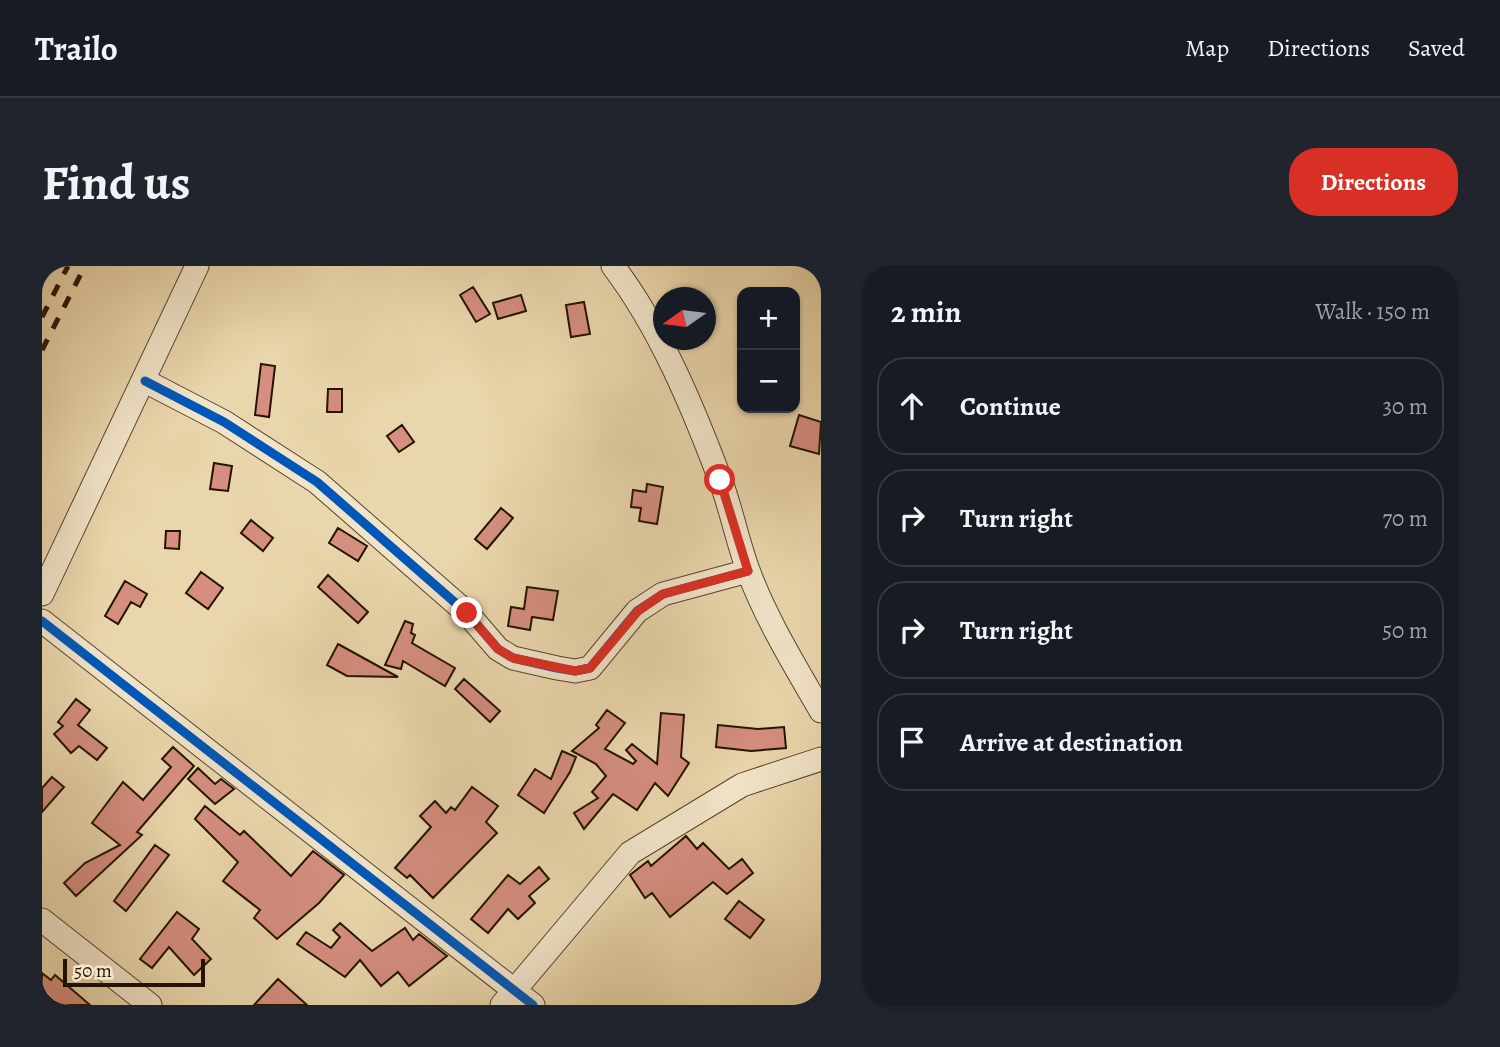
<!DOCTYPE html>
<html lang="en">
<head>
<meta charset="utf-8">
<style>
  :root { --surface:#171b24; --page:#20242c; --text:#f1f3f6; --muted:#9ea1a6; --line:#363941; --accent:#d93025 }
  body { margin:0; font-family:Alegreya,serif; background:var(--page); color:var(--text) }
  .controls { position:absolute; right:21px; top:21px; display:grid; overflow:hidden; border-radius:14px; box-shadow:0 2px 5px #0004 }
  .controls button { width:63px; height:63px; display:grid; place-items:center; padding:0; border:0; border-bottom:2px solid var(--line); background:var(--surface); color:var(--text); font:35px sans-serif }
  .compass { position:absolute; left:611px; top:21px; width:63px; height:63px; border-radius:50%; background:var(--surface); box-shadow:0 2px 5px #0004; rotate:256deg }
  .scale { position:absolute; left:21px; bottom:18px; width:142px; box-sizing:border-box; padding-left:7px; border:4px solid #241302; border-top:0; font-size:19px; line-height:24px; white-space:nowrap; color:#241302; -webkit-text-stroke:5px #f1e4c9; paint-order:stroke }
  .stop { position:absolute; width:21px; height:21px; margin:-16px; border:5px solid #d93025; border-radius:50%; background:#fff }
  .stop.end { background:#d93025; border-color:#fff; box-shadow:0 2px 7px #0008 }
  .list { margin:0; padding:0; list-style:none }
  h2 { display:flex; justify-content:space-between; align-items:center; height:91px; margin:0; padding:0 28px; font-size:30px }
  h2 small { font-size:23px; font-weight:400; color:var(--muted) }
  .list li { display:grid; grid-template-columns:46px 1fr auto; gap:21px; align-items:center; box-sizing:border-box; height:98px; margin:0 14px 14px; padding:0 14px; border:2px solid var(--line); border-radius:28px }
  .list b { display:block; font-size:26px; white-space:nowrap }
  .list em { font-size:23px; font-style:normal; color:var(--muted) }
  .icon { flex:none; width:38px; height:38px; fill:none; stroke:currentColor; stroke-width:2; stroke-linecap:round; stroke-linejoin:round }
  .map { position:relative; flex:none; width:779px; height:739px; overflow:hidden; border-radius:28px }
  header { display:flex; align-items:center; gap:42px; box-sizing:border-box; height:98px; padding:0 35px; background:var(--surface); border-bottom:2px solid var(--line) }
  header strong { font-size:33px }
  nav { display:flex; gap:38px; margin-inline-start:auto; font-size:24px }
  .intro { display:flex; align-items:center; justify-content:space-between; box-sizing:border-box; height:168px; padding:0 42px }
  h1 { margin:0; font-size:49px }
  .button { padding:18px 32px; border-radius:28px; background:var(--accent); color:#fff; font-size:24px; font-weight:700 }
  main { display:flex; gap:42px; padding:0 42px }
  aside { flex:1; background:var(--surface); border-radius:28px; box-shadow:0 2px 5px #0004 }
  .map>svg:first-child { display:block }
  .building { fill:#d58e7f; stroke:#241302; stroke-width:2 }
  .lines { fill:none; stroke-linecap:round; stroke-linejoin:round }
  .minor-casing { stroke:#56442c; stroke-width:25 }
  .minor { stroke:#f1e4c9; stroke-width:23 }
  .rail { stroke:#241302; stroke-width:5; stroke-dasharray:12 12; stroke-linecap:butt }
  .cycleway-casing { stroke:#f1e4c9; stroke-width:13 }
  .cycleway { stroke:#0057b8; stroke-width:9 }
  .route { stroke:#d93025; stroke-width:9 }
</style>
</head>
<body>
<header>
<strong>Trailo</strong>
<nav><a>Map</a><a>Directions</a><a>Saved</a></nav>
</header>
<div class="intro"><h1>Find us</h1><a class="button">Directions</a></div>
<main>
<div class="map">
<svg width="779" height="739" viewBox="0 0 779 739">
  <rect width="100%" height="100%" fill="#ead6ac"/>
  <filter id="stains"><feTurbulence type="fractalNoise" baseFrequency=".00286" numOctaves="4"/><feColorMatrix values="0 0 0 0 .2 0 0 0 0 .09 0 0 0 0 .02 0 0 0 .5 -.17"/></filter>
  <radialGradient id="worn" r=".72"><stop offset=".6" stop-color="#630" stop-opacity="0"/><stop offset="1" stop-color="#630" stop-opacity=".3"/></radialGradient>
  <path class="building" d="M 431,21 L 448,48 L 434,56 L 418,29 Z
    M 479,29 L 484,45 L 456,53 L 451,37 Z
    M 542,36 L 548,68 L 529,71 L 524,39 Z
    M 219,98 L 233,100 L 227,151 L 213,149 Z
    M 286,123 L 300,123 L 300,146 L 285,146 Z
    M 757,149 L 779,156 L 777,188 L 748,180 Z
    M 360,159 L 372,176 L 357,186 L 345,170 Z
    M 172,197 L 190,200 L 186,225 L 168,223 Z
    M 605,218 L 621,221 L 615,258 L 597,255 L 599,242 L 589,241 L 591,224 L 604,226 Z
    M 459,242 L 471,252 L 445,283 L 433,273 Z
    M 209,254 L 231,272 L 221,285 L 199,267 Z
    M 296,262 L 325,280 L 316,295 L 287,277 Z
    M 124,265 L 138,265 L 137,283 L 123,282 Z
    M 159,306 L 181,322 L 166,343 L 144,327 Z
    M 286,309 L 326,346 L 316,357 L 276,321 Z
    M 83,315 L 105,328 L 98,341 L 89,336 L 76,358 L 63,350 Z
    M 485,321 L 516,325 L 511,354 L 490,351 L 488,364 L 466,360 L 469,341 L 482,343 Z
    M 363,355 L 371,358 L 369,367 L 373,369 L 370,377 L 413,402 L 403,420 L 361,395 L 359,403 L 343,399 Z
    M 296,378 L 356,411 L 305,410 L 285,399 Z
    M 422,413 L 458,445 L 448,456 L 413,423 Z
    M 34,433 L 48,444 L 36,459 L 65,482 L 55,494 L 37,480 L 29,487 L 12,468 L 21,460 L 16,456 Z
    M 565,444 L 583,457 L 563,483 L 591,498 L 594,495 L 584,484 L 590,478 L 615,498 L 619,447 L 642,449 L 639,491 L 647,497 L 626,530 L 613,517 L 595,544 L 571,528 L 542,563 L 532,547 L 556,532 L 550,526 L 564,510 L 554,498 L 530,485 L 557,462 L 554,459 Z
    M 676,459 L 716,463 L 742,461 L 744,482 L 709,485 L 674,481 Z
    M 131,481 L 152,500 L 95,566 L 100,569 L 34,630 L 22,617 L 43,597 L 78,579 L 50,557 L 81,516 L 101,534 L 129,501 L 120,493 Z
    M 520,485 L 534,491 L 528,506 L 502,547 L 476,529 L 493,503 L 509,513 Z
    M 156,502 L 173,518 L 179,513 L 192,523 L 173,538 L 146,513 Z
    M 10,511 L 22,521 L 0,546 L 0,522 Z
    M 430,521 L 456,540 L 444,556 L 455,567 L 391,632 L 368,609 L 365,612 L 353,602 L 389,561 L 378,550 L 393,535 L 404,547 L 409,541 L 413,544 Z
    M 163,540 L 198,569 L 202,565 L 249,610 L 271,585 L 302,609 L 277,637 L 235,673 L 212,652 L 218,644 L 181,615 L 196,596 L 153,553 Z
    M 644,570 L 655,583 L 661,577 L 687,603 L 700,593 L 711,607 L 685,628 L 671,616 L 628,651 L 610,627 L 603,632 L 588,609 L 606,595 L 609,600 Z
    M 113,579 L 127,589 L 84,645 L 72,635 Z
    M 497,601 L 507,613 L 487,630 L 493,637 L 476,653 L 466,643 L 446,667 L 429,653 L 466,609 L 478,618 Z
    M 697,635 L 722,654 L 708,672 L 683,653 Z
    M 135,646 L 157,663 L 150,673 L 169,693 L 152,709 L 127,681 L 110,702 L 98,693 Z
    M 298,657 L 330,685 L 363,662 L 371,674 L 377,668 L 405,690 L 367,720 L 356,706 L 339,720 L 318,694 L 303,711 L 255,678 L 264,666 L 289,682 L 298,671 L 291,664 Z
    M 0,707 L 9,714 L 13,709 L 48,739 L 0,739 Z
    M 236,713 L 265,739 L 212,739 Z"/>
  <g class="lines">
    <g class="minor-casing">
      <path id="minor" d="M 571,0 C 618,62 650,139 678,213 C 689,242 695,274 706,304 C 724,353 753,400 779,445
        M 103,115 L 182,156 L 275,216 L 425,347 L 456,383 L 471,392 L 515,402 L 533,405 L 548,402 L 595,345 L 621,328 L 706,305
        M 0,328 L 155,0
        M 0,355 L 491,739
        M 0,654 L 108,739
        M 460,739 L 588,587 L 700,519 L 779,493"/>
    </g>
    <use href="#minor" class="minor"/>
    <path class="rail" d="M 0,51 L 26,0
      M 0,84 L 43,0"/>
    <g class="cycleway-casing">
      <path id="cycleway" d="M 103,115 L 182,156 L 275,216 L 425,347 L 456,383 L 471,392 L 515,402 L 533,405 L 548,402 L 595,345 L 621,328 L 706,305
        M 0,355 L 491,739"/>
    </g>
    <use href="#cycleway" class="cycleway"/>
  </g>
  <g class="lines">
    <path class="route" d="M 425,347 L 456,383 L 471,392 L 533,405 L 548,402 L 596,345 L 621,328 L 706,305 L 678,214"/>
  </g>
  <rect width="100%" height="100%" filter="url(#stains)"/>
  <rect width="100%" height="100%" fill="url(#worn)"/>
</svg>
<div class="controls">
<button>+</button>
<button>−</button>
</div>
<svg class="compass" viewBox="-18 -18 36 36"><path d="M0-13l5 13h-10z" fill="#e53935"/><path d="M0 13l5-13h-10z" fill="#9ea1a6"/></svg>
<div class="scale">50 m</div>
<div class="stop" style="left:678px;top:214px"></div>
<div class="stop end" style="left:425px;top:347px"></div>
</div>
<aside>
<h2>2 min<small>Walk · 150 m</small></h2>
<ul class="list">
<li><svg class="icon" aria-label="ahead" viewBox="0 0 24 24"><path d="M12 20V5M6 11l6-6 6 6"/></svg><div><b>Continue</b></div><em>30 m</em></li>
<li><svg class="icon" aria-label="right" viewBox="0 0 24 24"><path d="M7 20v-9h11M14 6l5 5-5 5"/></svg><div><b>Turn right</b></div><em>70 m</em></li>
<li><svg class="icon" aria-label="right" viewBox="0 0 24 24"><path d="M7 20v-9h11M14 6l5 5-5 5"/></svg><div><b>Turn right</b></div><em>50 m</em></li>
<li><svg class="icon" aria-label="arrive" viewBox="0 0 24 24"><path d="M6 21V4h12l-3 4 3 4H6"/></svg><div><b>Arrive at destination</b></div></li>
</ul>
</aside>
</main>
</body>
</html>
